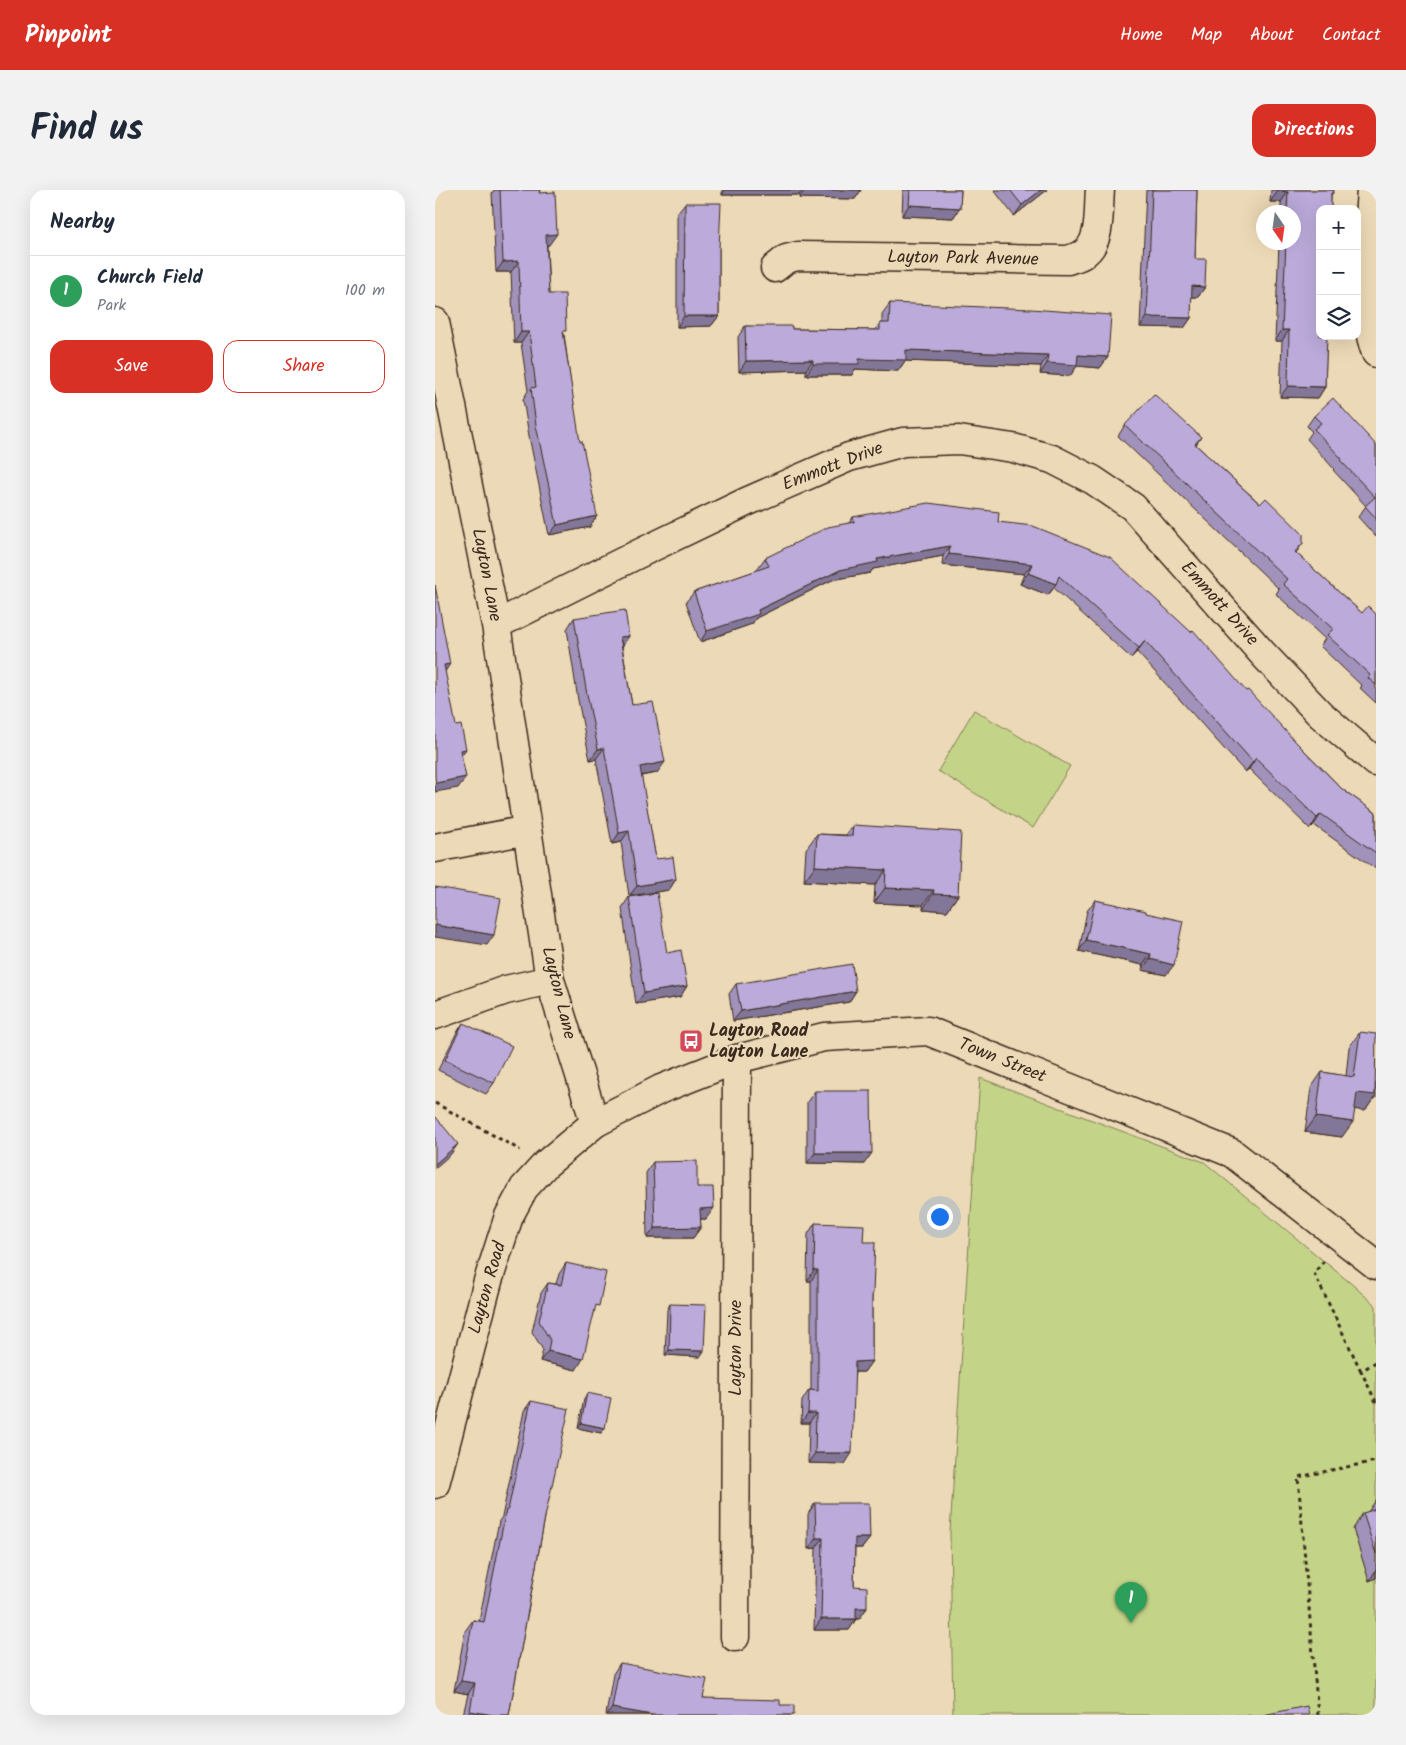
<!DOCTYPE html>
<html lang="en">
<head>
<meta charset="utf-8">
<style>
  :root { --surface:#fff; --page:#f2f2f3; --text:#1f2937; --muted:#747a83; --line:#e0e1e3; --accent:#d93025 }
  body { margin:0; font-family:Kalam,sans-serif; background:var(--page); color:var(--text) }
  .controls { position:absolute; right:15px; top:15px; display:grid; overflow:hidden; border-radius:10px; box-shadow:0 5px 20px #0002 }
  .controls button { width:45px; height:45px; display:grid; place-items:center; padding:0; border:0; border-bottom:1px solid var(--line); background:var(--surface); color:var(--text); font:25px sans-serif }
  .compass { position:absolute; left:821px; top:15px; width:45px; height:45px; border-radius:50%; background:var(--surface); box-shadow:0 5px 20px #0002; rotate:167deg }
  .you { position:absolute; left:504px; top:1026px; width:18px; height:18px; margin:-12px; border:4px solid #fff; border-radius:50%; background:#1a73e8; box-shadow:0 0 0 8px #1a73e833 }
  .badge { display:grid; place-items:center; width:32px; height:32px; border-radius:50%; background:var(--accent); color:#fff; font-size:16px; font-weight:700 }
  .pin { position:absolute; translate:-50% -41px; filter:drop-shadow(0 1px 2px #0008) }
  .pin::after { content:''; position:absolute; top:26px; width:18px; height:15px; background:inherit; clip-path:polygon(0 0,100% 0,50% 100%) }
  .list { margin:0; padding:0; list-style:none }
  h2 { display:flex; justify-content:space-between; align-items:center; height:65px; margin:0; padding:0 20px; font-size:21px }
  h2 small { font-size:16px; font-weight:400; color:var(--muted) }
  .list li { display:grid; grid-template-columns:32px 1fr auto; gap:15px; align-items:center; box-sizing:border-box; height:70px; padding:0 20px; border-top:1px solid var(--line) }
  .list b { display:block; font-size:19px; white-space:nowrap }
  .list p { margin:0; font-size:16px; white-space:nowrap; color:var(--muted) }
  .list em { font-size:16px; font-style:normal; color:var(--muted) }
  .actions { display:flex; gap:10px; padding:15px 20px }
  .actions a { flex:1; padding:11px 0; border:1px solid var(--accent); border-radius:15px; text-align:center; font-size:18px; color:var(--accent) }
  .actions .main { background:var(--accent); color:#fff }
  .icon { flex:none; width:28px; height:28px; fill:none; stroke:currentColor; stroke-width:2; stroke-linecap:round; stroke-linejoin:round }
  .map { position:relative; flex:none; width:941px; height:1525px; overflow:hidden; border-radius:15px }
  header { display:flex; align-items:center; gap:30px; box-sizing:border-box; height:70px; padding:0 25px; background:var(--accent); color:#fff }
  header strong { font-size:24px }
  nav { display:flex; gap:28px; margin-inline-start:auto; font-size:18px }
  .intro { display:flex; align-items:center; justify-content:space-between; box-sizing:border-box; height:120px; padding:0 30px }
  h1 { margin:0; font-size:35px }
  .button { padding:12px 22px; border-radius:15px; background:var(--accent); color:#fff; font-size:18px; font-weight:700 }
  main { display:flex; gap:30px; padding:0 30px }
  aside { flex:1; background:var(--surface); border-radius:15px; box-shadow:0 5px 20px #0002 }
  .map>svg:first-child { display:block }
  .green { fill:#c3d488; stroke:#7f7f53 }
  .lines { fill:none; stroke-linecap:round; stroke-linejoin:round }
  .minor-casing { stroke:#3b2a1e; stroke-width:31 }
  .tertiary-casing { stroke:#3b2a1e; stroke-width:31 }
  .path { stroke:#3b2a1e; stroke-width:3; stroke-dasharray:4 4; stroke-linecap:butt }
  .minor { stroke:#ecd9b7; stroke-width:28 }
  .tertiary { stroke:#ecd9b7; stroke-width:28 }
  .wall { fill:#a192bb; stroke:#3b2a1e }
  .shaded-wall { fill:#837799; stroke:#3b2a1e }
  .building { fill:#bbaada; stroke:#3b2a1e }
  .labels { text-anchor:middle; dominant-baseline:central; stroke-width:4.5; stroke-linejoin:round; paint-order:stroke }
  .street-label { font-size:18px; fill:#3b2a1e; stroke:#ecd9b7 }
  .poi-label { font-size:18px; font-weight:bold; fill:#3b2a1e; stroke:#ecd9b7; text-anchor:start }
</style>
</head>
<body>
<header>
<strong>Pinpoint</strong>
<nav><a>Home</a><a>Map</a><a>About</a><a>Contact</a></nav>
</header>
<div class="intro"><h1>Find us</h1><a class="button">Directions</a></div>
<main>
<aside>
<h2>Nearby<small></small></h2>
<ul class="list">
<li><span class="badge" style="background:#2e9e5b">1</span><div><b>Church Field</b><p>Park</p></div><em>100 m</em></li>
</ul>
<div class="actions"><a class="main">Save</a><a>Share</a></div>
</aside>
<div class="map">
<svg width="941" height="1525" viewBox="0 0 941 1525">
  <rect width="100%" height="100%" fill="#ecd9b7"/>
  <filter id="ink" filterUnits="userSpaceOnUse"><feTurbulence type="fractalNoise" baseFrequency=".02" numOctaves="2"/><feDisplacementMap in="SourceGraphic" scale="10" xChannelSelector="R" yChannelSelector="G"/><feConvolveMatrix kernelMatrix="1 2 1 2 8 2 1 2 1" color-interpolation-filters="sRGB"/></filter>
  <g filter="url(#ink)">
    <path class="green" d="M 539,520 L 635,576 L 598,638 L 503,581 Z
      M 545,888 L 769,972 L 919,1096 L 941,1116 L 941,1525 L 518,1525 L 515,1342 Z"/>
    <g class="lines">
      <g class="minor-casing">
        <path id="minor" d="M 936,0 C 933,52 923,114 941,163
          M 340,78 L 351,69 L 363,66 L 633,70 C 638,68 644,67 648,64 C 667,53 663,19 665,0
          M 0,132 L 61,435 L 115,790 L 160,933
          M 61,435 L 199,366 L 311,312 L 414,267 L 468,252 L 524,250 L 578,258 L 617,269 L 658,290 L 698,317 L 828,464 L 885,524 L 941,572
          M 0,658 L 92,640
          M 0,825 L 71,800 L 115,790
          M 300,1447 L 302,869"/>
      </g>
      <g class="tertiary-casing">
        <path id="tertiary" d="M 0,1294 L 53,1091 L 74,1026 L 89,998 L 111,974 L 160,933 L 226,899 L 302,869 L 389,847 L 493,841 L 797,963 L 941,1075"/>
      </g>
      <path class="path" d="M 0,913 L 85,960
        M 889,1071 L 879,1083 L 926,1181
        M 941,1172 L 926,1181 L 941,1212
        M 883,1525 L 863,1287 L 941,1271"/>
      <use href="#minor" class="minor"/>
      <use href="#tertiary" class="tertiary"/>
    </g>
    <path class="wall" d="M 59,0 L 105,0 L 104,3 L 114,55 L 112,55 L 114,104 L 129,144 L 155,337 L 114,345 L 94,246 L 88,209 L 93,201 L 86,153 L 79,153 L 76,82 L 61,82 L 57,3 Z
      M 287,0 L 426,0 L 420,9 L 364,8 L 364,5 L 287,5 Z
      M 468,0 L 526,0 L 525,18 L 518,28 L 467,26 Z
      M 559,0 L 612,0 L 579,26 Z
      M 711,0 L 762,0 L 760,69 L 770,97 L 763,107 L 756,107 L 756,128 L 749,138 L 705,137 Z
      M 836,0 L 899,0 L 896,6 L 890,197 L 883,208 L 845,207 L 847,151 L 840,151 L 844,52 L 858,52 L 858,22 L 846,22 L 846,12 L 835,12 Z
      M 250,13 L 284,59 L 284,126 L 276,136 L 242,137 L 242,23 Z
      M 455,113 L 673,167 L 665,178 L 642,176 L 635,186 L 605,184 L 606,176 L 470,171 L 463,181 L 420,179 L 417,185 L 371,185 L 371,180 L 304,182 L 303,147 L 310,136 L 357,139 L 440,140 L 445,133 L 447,133 L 447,124 Z
      M 879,226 L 941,255 L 941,347 L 923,327 L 931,316 L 898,280 L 899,279 L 872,249 L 877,242 L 872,236 Z
      M 690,235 L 766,247 L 761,255 L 868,353 L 861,363 L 927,423 L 941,424 L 941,513 L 925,498 L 927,496 L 885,456 L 890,449 L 841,404 L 844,399 L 683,246 Z
      M 418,327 L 563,332 L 811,501 L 907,599 L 941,623 L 941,679 L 879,635 L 875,639 L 814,579 L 810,582 L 702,462 L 696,468 L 619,398 L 613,405 L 585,394 L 589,384 L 507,375 L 508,366 L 438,379 L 435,383 L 397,390 L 321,428 L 317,434 L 265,452 L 251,412 L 259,402 L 323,380 L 322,379 L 330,368 L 414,333 Z
      M 139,428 L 194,446 L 187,456 L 197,515 L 222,583 L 206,586 L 221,669 L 241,689 L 234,700 L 194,706 L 186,652 L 177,654 L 161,569 L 155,570 L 143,510 L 132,439 Z
      M 418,635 L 523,705 L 512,721 L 488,719 L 488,715 L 439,713 L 440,695 L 369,691 L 371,659 L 382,644 L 411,645 Z
      M 194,707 L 232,763 L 252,796 L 245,807 L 201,814 L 187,718 Z
      M 660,710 L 711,723 L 731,785 L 707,780 L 708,775 L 644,761 L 652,721 Z
      M 301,794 L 421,801 L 414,812 L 298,831 L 294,804 Z
      M 28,833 L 59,893 L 51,904 L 3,880 L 21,844 Z
      M 925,842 L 939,908 L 930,921 L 920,919 L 907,947 L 870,942 L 876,898 L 887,882 L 911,886 L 914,857 Z
      M 380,901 L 429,974 L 372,973 L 372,912 Z
      M 218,972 L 262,997 L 271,1029 L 265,1029 L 266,1037 L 258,1048 L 212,1048 L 211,983 Z
      M 380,1033 L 428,1052 L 438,1103 L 437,1105 L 437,1171 L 429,1182 L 420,1182 L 410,1274 L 373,1273 L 374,1233 L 366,1233 L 367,1211 L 374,1200 L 376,1200 L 376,1091 L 372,1091 L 373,1044 Z
      M 131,1073 L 159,1123 L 141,1180 L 105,1171 L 108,1160 L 97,1142 L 106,1103 L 113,1093 L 121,1094 L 124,1084 Z
      M 235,1114 L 265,1167 L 230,1165 L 232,1120 Z
      M 152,1203 L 170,1238 L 166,1243 L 143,1238 L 149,1209 Z
      M 96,1211 L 110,1327 L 74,1525 L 28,1525 L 33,1504 L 19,1501 L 30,1441 L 38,1430 L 44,1431 L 64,1331 L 67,1327 L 89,1221 Z
      M 941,1310 L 941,1388 L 934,1391 L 918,1339 L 928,1323 L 933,1322 Z
      M 380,1313 L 435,1348 L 427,1358 L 420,1358 L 419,1396 L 432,1418 L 424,1429 L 421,1429 L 414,1440 L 379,1440 L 381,1358 L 373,1359 L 373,1324 Z
      M 185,1473 L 268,1508 L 345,1515 L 359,1525 L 171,1525 L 178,1484 Z"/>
    <path class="shaded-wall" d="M 290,0 L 368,0 L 364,5 L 287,5 Z
      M 370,0 L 426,0 L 420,9 L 364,8 Z
      M 606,0 L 612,0 L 579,26 L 587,15 Z
      M 843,1 L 853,2 L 846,12 L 835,12 Z
      M 474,15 L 525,18 L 518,28 L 467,26 Z
      M 122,44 L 114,55 L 104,55 L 111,45 Z
      M 84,71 L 76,82 L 61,82 L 68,72 Z
      M 757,96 L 770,97 L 763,107 L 750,107 Z
      M 249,126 L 284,126 L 276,136 L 242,137 Z
      M 712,127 L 756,128 L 749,138 L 705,137 Z
      M 847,140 L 854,140 L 847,151 L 840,151 Z
      M 86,142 L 94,142 L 86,153 L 79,153 Z
      M 471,160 L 613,165 L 606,176 L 470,171 L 463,181 L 420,179 L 417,185 L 371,185 L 378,174 L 424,169 Z
      M 643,165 L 673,167 L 665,178 L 642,176 L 635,186 L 605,184 L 612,173 Z
      M 378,170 L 371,180 L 304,182 L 311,171 Z
      M 853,196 L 890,197 L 883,208 L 845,207 Z
      M 162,326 L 155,337 L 114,345 L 122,335 Z
      M 515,356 L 508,366 L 438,379 L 435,383 L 397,390 L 321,428 L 317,434 L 265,452 L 272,441 L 323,420 L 405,380 L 442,369 Z
      M 514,364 L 597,374 L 589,384 L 507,375 Z
      M 593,383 L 621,394 L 613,405 L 585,394 Z
      M 194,446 L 187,457 L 185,447 Z
      M 710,451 L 702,462 L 696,468 L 704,458 Z
      M 15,474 L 8,485 L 9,475 Z
      M 169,558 L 161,569 L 155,570 L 163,559 Z
      M 31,559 L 24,569 L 25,560 Z
      M 821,568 L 814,579 L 810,582 L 818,572 Z
      M 230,572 L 222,583 L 197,587 L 205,577 Z
      M 31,587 L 23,598 L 0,602 L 0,594 L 1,593 Z
      M 886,624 L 879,635 L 875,639 L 882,628 Z
      M 194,641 L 186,652 L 177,654 L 184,643 Z
      M 380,676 L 451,680 L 440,695 L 369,691 Z
      M 241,689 L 234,700 L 194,706 L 202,696 Z
      M 450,698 L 499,700 L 488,715 L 439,713 Z
      M 498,704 L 523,705 L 512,721 L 488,719 Z
      M 0,735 L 59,745 L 52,755 L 0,747 Z
      M 651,750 L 716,764 L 708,775 L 644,761 Z
      M 715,769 L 739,775 L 731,785 L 707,780 Z
      M 252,796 L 245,807 L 201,814 L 209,803 Z
      M 421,801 L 414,812 L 298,831 L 306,821 Z
      M 941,893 L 941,908 L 939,908 L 930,921 L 911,918 L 922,903 Z
      M 881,927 L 918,932 L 907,947 L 870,942 Z
      M 23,954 L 16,964 L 0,978 L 0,974 Z
      M 380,963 L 437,963 L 429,974 L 372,973 Z
      M 279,1018 L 271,1029 L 258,1029 L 265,1019 Z
      M 266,1037 L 258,1048 L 212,1048 L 220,1038 Z
      M 379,1080 L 383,1080 L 376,1091 L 372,1091 Z
      M 234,1160 L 269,1161 L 265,1167 L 230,1165 Z
      M 113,1161 L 148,1169 L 141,1180 L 105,1171 Z
      M 437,1171 L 429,1182 L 413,1182 L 420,1172 Z
      M 373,1223 L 381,1223 L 374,1233 L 366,1233 Z
      M 146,1233 L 170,1238 L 166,1243 L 143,1238 Z
      M 380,1263 L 417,1263 L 410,1274 L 373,1273 Z
      M 381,1348 L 388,1348 L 381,1358 L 373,1359 Z
      M 420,1348 L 435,1348 L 427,1358 L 413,1358 Z
      M 941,1380 L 941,1388 L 934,1391 Z
      M 421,1418 L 432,1418 L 424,1429 L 414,1429 Z
      M 386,1429 L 421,1429 L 414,1440 L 379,1440 Z
      M 26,1491 L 40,1493 L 33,1504 L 19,1501 Z
      M 177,1518 L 217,1525 L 172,1525 Z
      M 35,1521 L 58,1525 L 32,1525 Z"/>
    <path class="building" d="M 65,0 L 105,0 L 104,3 L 120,2 L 122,44 L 111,45 L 114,104 L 130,104 L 131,141 L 128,141 L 145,252 L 147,251 L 162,326 L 122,335 L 101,235 L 96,198 L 101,197 L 94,142 L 86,142 L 84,71 L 68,72 Z
      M 475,0 L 526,0 L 525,18 L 474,15 Z
      M 575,0 L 606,0 L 587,15 Z
      M 717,0 L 762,0 L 760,69 L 771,69 L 770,97 L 757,96 L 756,128 L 712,127 Z
      M 843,0 L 899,0 L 898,3 L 896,3 L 896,19 L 885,19 L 885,146 L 892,146 L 890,197 L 853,196 L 854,140 L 847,140 L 851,52 L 858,52 L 858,22 L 852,22 L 853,2 L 843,1 Z
      M 250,13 L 286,13 L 284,59 L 284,126 L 249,126 Z
      M 455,113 L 596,119 L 676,125 L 673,167 L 643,165 L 642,175 L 612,173 L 613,165 L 471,160 L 471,170 L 424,169 L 424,174 L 378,174 L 378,170 L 311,171 L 310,136 L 357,136 L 357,139 L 445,140 L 445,133 L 454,133 Z
      M 719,204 L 766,247 L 760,254 L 825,314 L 831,308 L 868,344 L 868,353 L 860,362 L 927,423 L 933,416 L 941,424 L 941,495 L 933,488 L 935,485 L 892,445 L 898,439 L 848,394 L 852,389 L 690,235 Z
      M 898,208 L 941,255 L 941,328 L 930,316 L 940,307 L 905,270 L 907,269 L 879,239 L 886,233 L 879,226 Z
      M 493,313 L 564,322 L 563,332 L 598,336 L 675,367 L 756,442 L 758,440 L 811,501 L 813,500 L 859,550 L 907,599 L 941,623 L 941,663 L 886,624 L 882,628 L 821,568 L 818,572 L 710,451 L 704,458 L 624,386 L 621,394 L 593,383 L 597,374 L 514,364 L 515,356 L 442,369 L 443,372 L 405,380 L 323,420 L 324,424 L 272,441 L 259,402 L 334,376 L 330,368 L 393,337 L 419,332 L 418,327 Z
      M 0,395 L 15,474 L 9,475 L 21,536 L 26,535 L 31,559 L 25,560 L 31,587 L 1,593 L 0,587 Z
      M 190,420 L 194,446 L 185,447 L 197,515 L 218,512 L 230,572 L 205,577 L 221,669 L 238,667 L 241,689 L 202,696 L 194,641 L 184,643 L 169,558 L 163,559 L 151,499 L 139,428 Z
      M 418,635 L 526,642 L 523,705 L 498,704 L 499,700 L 450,698 L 451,680 L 380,676 L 382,644 L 417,646 Z
      M 0,697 L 66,708 L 59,745 L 0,735 Z
      M 222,703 L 232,763 L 246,760 L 252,796 L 209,803 L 194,707 Z
      M 660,710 L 711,721 L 711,723 L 748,731 L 739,775 L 715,769 L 716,764 L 651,750 Z
      M 417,774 L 421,801 L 306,821 L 301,794 Z
      M 28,833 L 77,856 L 59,893 L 10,870 Z
      M 925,842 L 941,844 L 940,905 L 922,903 L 918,932 L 881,927 L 887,882 L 919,887 Z
      M 380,901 L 436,901 L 437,963 L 380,963 Z
      M 0,926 L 23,954 L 0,974 Z
      M 262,971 L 262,997 L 278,997 L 279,1018 L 265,1019 L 266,1037 L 220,1038 L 218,972 Z
      M 380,1033 L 429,1035 L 428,1052 L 440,1052 L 438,1103 L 437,1103 L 437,1171 L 420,1172 L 417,1263 L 380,1263 L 381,1223 L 373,1223 L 374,1200 L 383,1201 L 383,1080 L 379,1080 Z
      M 131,1073 L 171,1082 L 164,1116 L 161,1115 L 148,1169 L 113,1161 L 115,1150 L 104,1131 L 113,1093 L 126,1095 Z
      M 235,1114 L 271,1115 L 269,1161 L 234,1160 Z
      M 152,1203 L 176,1208 L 170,1238 L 146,1233 Z
      M 96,1211 L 134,1219 L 110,1327 L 74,1525 L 58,1525 L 35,1521 L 40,1493 L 26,1491 L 38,1430 L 49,1432 L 71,1320 L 73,1320 Z
      M 380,1313 L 434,1313 L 435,1348 L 420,1348 L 419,1396 L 432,1397 L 432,1418 L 421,1418 L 421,1429 L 386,1429 L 388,1348 L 381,1348 Z
      M 941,1319 L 941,1364 L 928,1323 Z
      M 185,1473 L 272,1489 L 268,1508 L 345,1510 L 345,1515 L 359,1515 L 359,1525 L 217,1525 L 177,1518 Z
      M 872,1516 L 874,1525 L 828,1525 Z"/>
  </g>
  <defs>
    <g id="bus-square" transform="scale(1.25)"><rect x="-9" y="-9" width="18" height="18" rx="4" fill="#d1495b" stroke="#ecd9b7"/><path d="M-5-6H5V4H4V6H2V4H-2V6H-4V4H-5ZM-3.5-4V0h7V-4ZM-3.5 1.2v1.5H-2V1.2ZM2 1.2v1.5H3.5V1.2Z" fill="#fff"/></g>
  </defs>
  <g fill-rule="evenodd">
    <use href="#bus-square" x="256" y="851"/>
  </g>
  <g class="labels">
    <g class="street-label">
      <text transform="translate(528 69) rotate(1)">Layton Park Avenue</text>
      <text transform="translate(398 277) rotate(-21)">Emmott Drive</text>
      <text transform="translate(51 385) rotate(79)">Layton Lane</text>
      <text transform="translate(784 414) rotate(48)">Emmott Drive</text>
      <text transform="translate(123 803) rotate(76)">Layton Lane</text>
      <text transform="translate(567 871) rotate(22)">Town Street</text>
      <text transform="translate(53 1098) rotate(-74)">Layton Road</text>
      <text transform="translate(301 1158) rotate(-90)">Layton Drive</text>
    </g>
    <g class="poi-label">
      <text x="274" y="841">Layton Road<tspan x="274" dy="21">Layton Lane</tspan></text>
    </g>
  </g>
</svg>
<div class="controls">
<button>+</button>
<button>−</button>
<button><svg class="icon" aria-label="layers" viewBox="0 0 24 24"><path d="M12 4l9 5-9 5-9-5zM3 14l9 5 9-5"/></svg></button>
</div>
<svg class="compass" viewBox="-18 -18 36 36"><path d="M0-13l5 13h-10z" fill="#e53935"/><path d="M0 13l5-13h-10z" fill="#747a83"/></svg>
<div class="you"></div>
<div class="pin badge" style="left:696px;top:1433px;background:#2e9e5b">1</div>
</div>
</main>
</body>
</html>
